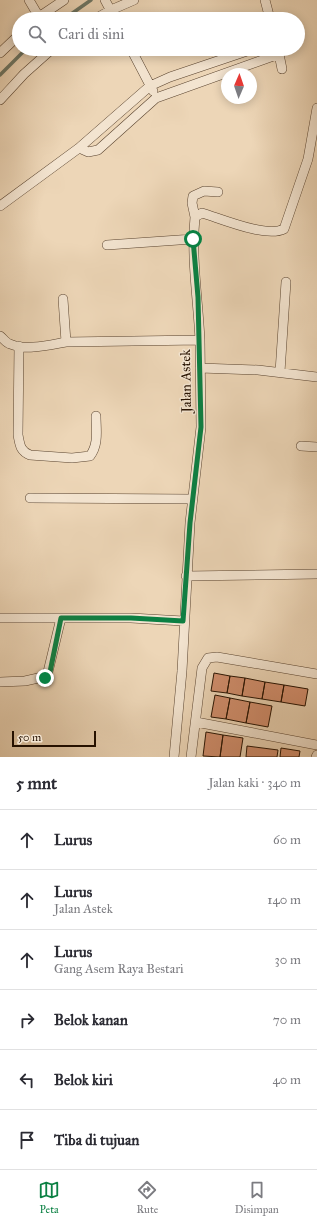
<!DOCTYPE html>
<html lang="id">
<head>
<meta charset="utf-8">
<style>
  :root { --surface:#fff; --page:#f7f7f7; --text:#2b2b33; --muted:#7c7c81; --line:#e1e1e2; --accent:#0b8043 }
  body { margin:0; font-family:"IM FELL Great Primer",serif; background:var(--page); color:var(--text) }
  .compass { position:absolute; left:221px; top:68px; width:36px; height:36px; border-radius:50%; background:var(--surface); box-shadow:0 2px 10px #0003; rotate:2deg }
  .scale { position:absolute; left:12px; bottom:10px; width:84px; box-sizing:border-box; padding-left:4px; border:2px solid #261100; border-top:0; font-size:11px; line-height:14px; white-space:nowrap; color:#261100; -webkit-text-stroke:3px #f3e4d0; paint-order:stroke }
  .stop { position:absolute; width:12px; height:12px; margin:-9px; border:3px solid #0b8043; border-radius:50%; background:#fff }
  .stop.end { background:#0b8043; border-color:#fff; box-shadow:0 1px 4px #0008 }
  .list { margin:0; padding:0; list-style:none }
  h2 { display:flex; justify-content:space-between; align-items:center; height:52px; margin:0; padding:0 16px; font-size:17px }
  h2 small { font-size:13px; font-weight:400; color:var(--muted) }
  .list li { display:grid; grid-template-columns:26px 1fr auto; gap:12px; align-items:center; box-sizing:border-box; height:60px; padding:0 16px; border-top:1px solid var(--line) }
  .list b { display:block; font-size:15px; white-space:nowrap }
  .list p { margin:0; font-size:13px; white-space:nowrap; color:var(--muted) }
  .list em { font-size:13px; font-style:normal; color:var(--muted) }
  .icon { flex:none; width:22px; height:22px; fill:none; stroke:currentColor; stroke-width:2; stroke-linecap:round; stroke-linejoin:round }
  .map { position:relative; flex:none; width:317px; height:757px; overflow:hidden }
  .search { position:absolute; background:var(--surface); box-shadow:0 2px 10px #0003; left:12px; right:12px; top:12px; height:44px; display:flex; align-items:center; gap:10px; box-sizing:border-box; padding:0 14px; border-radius:22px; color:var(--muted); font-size:15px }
  .sheet { height:412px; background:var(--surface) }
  nav { display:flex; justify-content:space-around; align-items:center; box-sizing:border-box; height:56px; border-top:1px solid var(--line); background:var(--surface); font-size:11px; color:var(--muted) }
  nav a { display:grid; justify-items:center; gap:2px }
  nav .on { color:var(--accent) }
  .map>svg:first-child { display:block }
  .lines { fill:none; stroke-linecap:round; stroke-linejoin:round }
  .stream { stroke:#6c7665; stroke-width:3.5 }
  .building { fill:#d38f6e; stroke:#261100 }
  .street-casing { stroke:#58422e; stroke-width:10 }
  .street { stroke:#f3e4d0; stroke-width:9 }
  .route { stroke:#0b8043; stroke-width:5 }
  .labels { text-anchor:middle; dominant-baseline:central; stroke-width:3; stroke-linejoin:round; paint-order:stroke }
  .street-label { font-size:14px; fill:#261100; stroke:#f3e4d0 }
</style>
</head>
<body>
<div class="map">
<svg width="317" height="757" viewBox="0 0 317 757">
  <rect width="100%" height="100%" fill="#edd6b7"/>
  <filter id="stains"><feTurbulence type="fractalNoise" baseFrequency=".005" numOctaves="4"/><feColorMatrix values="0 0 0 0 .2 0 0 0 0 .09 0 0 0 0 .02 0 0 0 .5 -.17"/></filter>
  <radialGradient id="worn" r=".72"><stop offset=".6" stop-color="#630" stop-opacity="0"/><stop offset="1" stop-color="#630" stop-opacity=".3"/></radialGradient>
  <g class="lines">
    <path class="stream" d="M 64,19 L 91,0
      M 0,75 L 26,49"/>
  </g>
  <path class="building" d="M 214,673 L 230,676 L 227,693 L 211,691 Z
    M 230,676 L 245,678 L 242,696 L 227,693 Z
    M 245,678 L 265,682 L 262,699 L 242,696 Z
    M 265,682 L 284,685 L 281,702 L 262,699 Z
    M 284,685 L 308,689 L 305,706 L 281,702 Z
    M 215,695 L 230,698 L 226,719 L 211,717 Z
    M 230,698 L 250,702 L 246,723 L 226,719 Z
    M 250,702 L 272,706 L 268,727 L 246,723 Z
    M 206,732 L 223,735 L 220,757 L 203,756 Z
    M 223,735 L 243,738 L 240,757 L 220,757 Z
    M 247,746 L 278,750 L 277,757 L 246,757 Z
    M 281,748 L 300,751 L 299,757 L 280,757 Z"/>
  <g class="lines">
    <g class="street-casing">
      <path id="street" d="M 29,0 L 39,17
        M 105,0 L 115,19
        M 265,0 L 270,19
        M 36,19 L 64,0
        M 95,19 L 111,10 L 134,0
        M 131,49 L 153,91
        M 278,49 L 282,69
        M 0,53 L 19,35
        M 0,100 L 24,74 L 52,49
        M 79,148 L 88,152 L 98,150 L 156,98 L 279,54
        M 0,206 L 79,148 L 150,86 L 170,77 L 253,49
        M 195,217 L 192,203 L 193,196 L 204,191 L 218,192
        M 107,245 L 193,239
        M 63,299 L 66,342
        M 0,336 C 3,338 6,343 10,344 C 26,351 49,345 66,342 L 200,340 L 201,427 L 190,523 L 182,671 L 174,757
        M 200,340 C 198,299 191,258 195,217 L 202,213 C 222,219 266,238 284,229 L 308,159 L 317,108
        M 19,346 L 18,435 C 20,445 20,451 30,455 L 72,458 L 90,456 C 99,444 96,430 96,416
        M 200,368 L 258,370 L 317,377
        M 280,372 L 286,282
        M 301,446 L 317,447
        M 30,498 L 192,499
        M 186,576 L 317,574
        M 0,618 L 131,618 L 183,621
        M 0,682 L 25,681 L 47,676 L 61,618
        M 196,722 L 317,745
        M 191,757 L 202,668 L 208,658 L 217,657 L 317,674
        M 316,757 L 317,755"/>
    </g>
    <use href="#street" class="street"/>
  </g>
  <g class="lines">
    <path class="route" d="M 45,678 L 50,672 L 61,618 L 131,618 L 183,621 L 190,523 L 201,427 L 198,297 L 193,239"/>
  </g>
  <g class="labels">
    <g class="street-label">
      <text transform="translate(186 381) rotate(-91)">Jalan Astek</text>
    </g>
  </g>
  <rect width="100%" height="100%" filter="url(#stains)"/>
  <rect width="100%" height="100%" fill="url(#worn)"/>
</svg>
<svg class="compass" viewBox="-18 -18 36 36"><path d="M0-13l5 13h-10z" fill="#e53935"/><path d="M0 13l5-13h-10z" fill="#7c7c81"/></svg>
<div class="scale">50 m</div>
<div class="stop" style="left:193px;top:239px"></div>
<div class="stop end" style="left:45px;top:678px"></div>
<div class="search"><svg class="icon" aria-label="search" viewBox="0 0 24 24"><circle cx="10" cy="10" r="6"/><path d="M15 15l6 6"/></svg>Cari di sini</div>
</div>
<section class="sheet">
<h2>5 mnt<small>Jalan kaki · 340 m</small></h2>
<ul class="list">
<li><svg class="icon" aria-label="ahead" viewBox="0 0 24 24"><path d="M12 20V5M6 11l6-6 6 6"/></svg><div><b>Lurus</b></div><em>60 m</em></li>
<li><svg class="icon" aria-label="ahead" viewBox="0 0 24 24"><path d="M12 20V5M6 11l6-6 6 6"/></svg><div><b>Lurus</b><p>Jalan Astek</p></div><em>140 m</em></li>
<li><svg class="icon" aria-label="ahead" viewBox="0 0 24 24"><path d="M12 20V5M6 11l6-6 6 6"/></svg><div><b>Lurus</b><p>Gang Asem Raya Bestari</p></div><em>30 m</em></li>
<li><svg class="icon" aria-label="right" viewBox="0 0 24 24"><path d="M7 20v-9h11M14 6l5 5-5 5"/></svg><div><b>Belok kanan</b></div><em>70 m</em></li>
<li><svg class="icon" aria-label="left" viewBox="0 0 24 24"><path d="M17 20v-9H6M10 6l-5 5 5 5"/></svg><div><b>Belok kiri</b></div><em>40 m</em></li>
<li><svg class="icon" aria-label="arrive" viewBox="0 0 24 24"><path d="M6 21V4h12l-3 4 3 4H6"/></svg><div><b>Tiba di tujuan</b></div></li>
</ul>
</section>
<nav>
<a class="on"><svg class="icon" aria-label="map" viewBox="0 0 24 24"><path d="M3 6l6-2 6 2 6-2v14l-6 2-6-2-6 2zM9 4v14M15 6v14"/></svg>Peta</a>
<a><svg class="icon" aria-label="directions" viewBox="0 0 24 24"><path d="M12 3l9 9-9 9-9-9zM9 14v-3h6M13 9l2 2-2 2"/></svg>Rute</a>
<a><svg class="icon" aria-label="saved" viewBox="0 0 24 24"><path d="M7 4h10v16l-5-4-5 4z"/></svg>Disimpan</a>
</nav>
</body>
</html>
